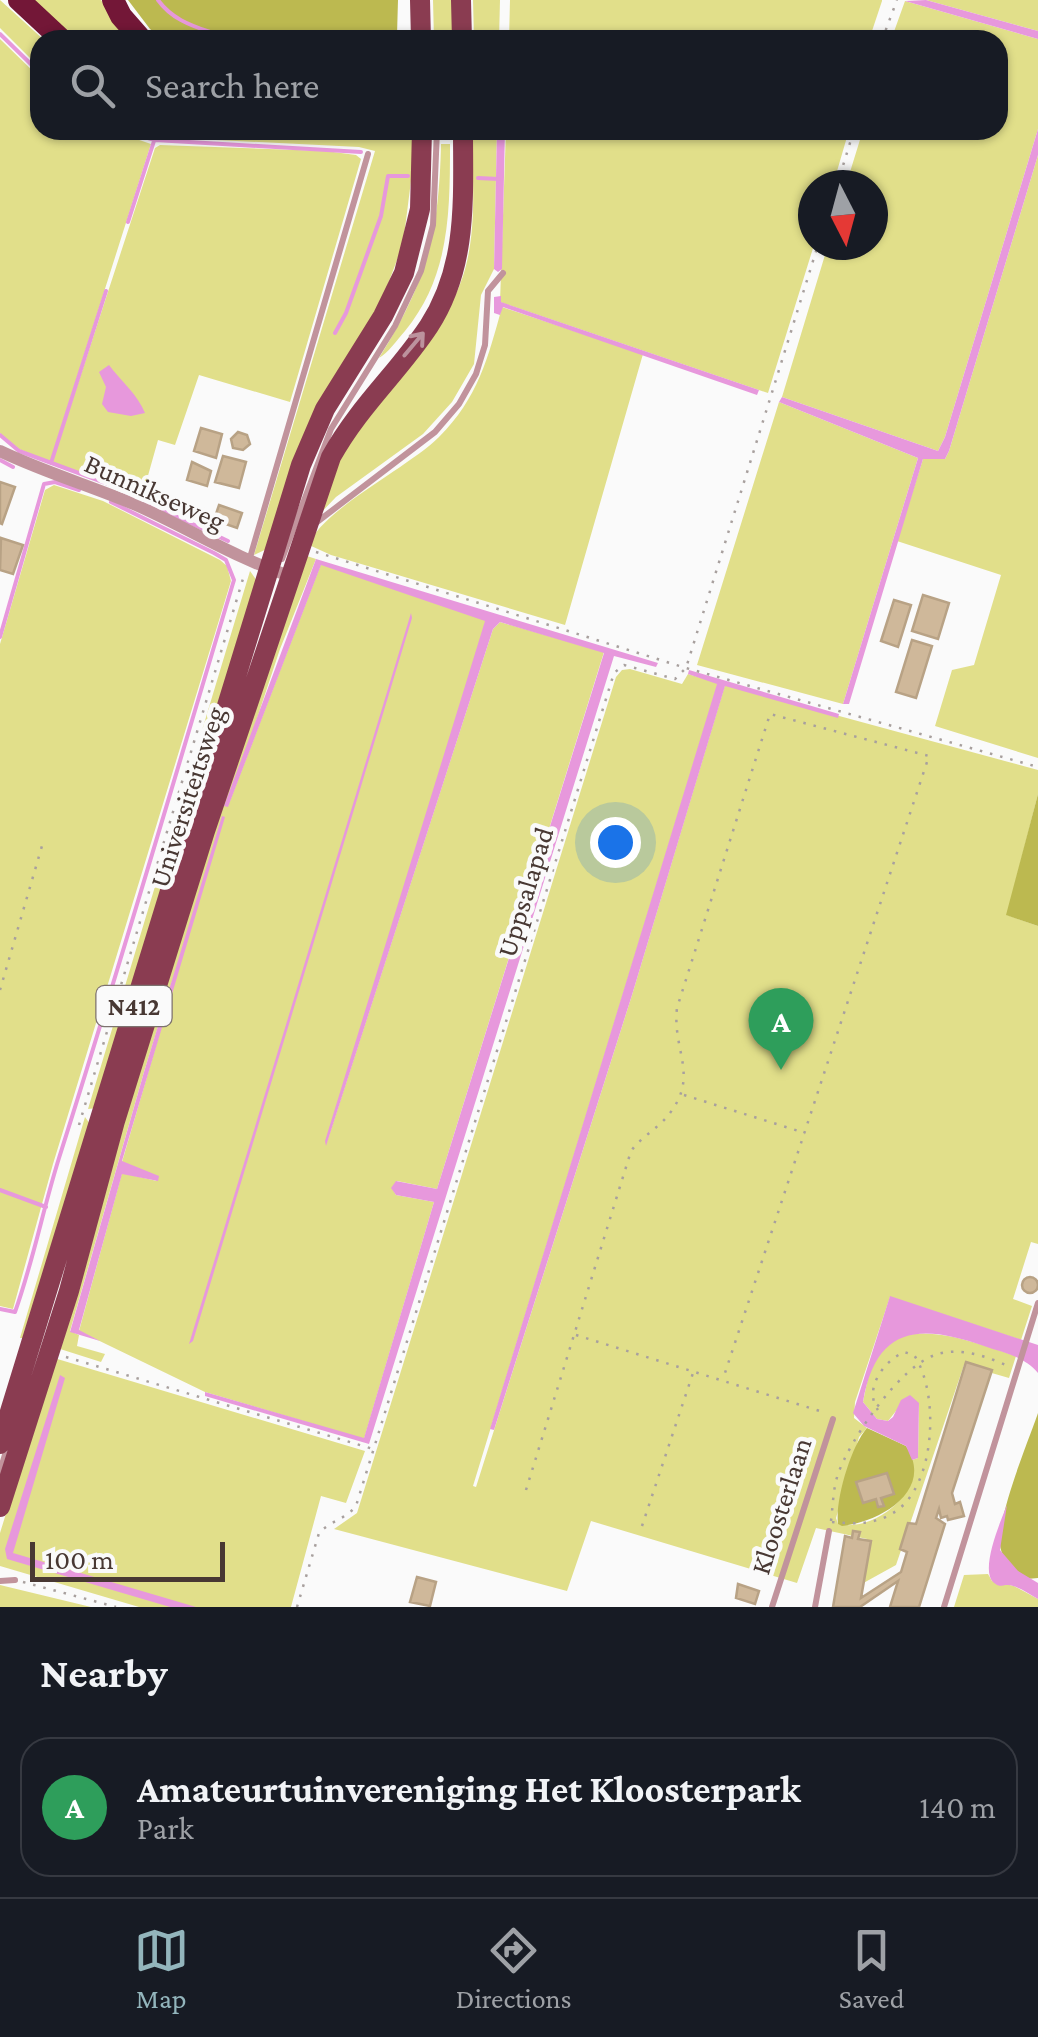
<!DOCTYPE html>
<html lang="en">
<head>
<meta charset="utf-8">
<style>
  :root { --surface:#171b24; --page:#20242c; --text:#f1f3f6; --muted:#9ea1a6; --line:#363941; --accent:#93b5bc }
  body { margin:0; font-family:"Crimson Pro",serif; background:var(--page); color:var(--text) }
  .compass { position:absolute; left:798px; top:170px; width:90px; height:90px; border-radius:50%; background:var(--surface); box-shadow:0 2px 8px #0004; rotate:174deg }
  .scale { position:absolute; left:30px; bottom:25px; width:195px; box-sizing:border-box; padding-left:10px; border:5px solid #483833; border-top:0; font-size:28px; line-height:35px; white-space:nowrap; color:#483833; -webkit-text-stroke:8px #fafafa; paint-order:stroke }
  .you { position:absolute; left:615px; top:842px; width:35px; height:35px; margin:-25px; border:8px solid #fff; border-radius:50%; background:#1a73e8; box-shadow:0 0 0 15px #1a73e833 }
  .badge { display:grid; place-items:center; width:65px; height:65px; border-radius:50%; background:var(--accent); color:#fff; font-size:32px; font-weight:700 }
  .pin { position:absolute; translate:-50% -82px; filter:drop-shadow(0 2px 5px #0008) }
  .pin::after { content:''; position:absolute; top:52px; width:35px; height:30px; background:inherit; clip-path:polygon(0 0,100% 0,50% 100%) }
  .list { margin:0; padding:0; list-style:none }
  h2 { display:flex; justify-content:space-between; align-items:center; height:130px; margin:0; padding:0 40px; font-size:42px }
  h2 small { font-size:32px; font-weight:400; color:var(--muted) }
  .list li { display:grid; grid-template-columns:65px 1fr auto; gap:30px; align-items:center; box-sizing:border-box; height:140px; margin:0 20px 20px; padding:0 20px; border:2px solid var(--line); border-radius:30px }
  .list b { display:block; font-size:38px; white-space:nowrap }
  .list p { margin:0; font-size:32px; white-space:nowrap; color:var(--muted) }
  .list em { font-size:32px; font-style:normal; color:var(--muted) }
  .icon { flex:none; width:55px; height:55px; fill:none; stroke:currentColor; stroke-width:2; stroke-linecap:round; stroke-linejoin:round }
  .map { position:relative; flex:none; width:1038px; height:1607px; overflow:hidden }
  .search { position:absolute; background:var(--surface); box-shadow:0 2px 8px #0004; left:30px; right:30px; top:30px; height:110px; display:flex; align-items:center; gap:25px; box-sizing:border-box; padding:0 35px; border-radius:30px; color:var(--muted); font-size:38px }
  .sheet { height:290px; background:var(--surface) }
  nav { display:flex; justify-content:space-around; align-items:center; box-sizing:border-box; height:140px; border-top:2px solid var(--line); background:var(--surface); font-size:28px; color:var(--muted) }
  nav a { display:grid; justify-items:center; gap:5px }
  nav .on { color:var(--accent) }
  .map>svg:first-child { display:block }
  .green { fill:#e1df8a }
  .forest { fill:#bcb950 }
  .water { fill:#e798dc }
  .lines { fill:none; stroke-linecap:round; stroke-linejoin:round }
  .stream { stroke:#e798dc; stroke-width:4 }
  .building { fill:#cfb89a; stroke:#b8a285; stroke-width:2.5 }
  .path { stroke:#a8a09e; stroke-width:2.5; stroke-dasharray:2.5 8; stroke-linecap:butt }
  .lane { stroke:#c1939c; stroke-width:6 }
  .street { stroke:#c1939c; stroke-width:12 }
  .primary { stroke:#8a3c51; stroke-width:20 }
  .highway { stroke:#731737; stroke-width:22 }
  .oneway { stroke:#bc929d }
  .labels { text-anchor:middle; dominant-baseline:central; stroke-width:9; stroke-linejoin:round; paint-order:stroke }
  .shield { fill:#fafafa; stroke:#7d726f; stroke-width:2.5 }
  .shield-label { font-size:25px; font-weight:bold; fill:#483833 }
  .street-label { font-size:28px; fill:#483833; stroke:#fafafa }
</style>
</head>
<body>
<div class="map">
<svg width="1038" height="1607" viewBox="0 0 1038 1607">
  <rect width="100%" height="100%" fill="#fafafa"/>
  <path class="green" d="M 0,0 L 44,40 L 40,40 L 40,68 L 0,28 Z
    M 27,0 L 101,0 L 128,40 L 68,40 Z
    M 433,0 L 454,0 L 456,40 L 434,40 Z
    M 473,0 L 500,0 L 499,40 L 474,40 Z
    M 510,0 L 882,0 L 882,1 L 869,40 L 509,40 Z
    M 926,0 L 1038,0 L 1038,31 Z
    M 905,1 L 1038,39 L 1038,129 L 945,437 L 938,451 L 782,397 L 828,245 L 873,245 L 873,185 L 846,185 L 863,130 L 998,130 L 998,40 L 891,40 Z
    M 0,39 L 40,78 L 40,130 L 110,130 L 151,144 L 50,462 L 19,449 L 0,433 Z
    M 130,130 L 409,130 L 412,133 L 413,165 L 403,244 L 385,292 L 269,548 L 254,555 L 375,151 L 359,147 L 155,137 Z
    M 472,130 L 497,130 L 494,269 L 481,295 L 474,364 L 452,402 L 423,434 L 336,497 L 316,518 C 327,491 337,458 352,433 C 387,378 442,340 463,276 C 478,230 472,177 472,130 Z
    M 506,130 L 849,130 L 833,185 L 813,185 L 814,245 L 768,393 L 500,302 Z
    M 441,144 L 450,144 C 450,212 450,276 405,331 C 397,340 388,353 379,358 C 427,281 439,234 441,144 Z
    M 160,145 L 326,151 L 356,155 L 361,159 L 290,402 L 199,375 L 175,445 L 158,440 L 142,497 L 52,463 L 155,148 Z
    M 1038,155 L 1038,758 L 935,726 L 952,670 L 974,665 L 1001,575 L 897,541 L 923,459 L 945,459 L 949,451 Z
    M 502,307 L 643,354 L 565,625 L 331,555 L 309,545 C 321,510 408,468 439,437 C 478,398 488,358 502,307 Z
    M 779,402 L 918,458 L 843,704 L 697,665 Z
    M 54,485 L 103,501 L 220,560 L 227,566 L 231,581 L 53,1164 L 13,1309 L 0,1306 L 0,644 L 45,490 Z
    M 304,555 L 316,559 L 280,649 L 228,806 L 321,564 L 486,620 L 326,1145 L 493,629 L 500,622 L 604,652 L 437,1189 L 397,1181 L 392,1188 L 396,1195 L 434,1202 L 364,1439 L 205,1392 L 79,1331 L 122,1173 L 157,1181 L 122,1162 L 223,817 L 144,1072 L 70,1331 L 79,1335 L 77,1346 L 105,1354 L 101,1362 L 57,1348 L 110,1150 Z
    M 250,571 L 257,581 L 97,1108 L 88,1109 Z
    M 630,669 L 682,684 L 688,674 L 718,683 L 473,1486 L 476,1487 L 632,995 L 725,685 L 1038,770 L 1038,794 L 1007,915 L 1038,926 L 1038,1244 L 1031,1242 L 1013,1299 L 1032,1306 L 1021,1340 L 890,1297 L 855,1402 L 854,1418 L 867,1428 L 859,1437 L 836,1518 L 838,1524 C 872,1532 920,1497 912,1460 L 918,1458 L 919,1403 L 896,1411 L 888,1421 L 877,1419 L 863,1402 C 866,1388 869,1369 876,1357 C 901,1311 981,1345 1016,1356 L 1009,1378 L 964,1365 L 896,1565 L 858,1586 L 867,1539 L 816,1528 L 797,1583 L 591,1521 L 567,1591 L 334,1529 L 357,1513 L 616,677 L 622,670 Z
    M 85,1117 L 93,1128 L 26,1338 L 20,1338 Z
    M 54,1358 L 365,1451 L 346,1503 L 321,1496 L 291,1607 L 139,1607 L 0,1566 L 0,1533 Z
    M 988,1574 L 992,1581 L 1014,1586 L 1038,1599 L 1038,1607 L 954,1607 L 964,1575 Z
    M 0,1585 L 91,1607 L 0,1607 Z"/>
  <path class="forest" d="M 128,0 L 398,0 L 397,35 L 395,40 L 164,40 L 150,29 Z
    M 1038,794 L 1038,926 L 1006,915 Z
    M 1038,1413 L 1038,1578 L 1027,1579 C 1019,1572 1004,1562 1001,1550 C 993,1525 1029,1440 1038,1413 Z
    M 867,1428 L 906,1446 C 935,1490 881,1522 842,1526 L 838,1524 C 835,1500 851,1446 867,1428 Z"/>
  <path class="water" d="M 926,0 L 1038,31 L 1038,39 L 905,1 Z
    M 1038,129 L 1038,155 L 949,451 L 945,459 L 923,459 L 849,704 L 843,704 L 918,458 L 779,402 L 782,397 L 938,451 L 945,437 Z
    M 497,130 L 505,130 L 502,269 L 498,272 L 494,269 Z
    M 501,296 L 501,302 L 759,390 L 757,395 L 503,307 L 500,315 L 494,313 L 494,297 Z
    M 109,365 C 121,381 138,395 145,413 L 131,416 L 108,412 L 102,404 L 106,387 L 99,372 Z
    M 316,559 L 658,663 L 656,667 L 614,656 L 369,1444 L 205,1396 L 205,1392 L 364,1438 L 434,1202 L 396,1195 L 391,1188 L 396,1181 L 437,1189 L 604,653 L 500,622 L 493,629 L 326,1146 L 325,1141 L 485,621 L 321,565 L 228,807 L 224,806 Z
    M 411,613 L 412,618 L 193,1341 L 189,1344 Z
    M 689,670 L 839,714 L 838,718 L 725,686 L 632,995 L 494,1430 L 490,1429 L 717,684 L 688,674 Z
    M 222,816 L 225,817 L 122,1161 L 159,1176 L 158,1181 L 122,1174 L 79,1330 L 100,1341 L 70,1332 L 144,1072 Z
    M 890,1296 L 1038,1345 L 1038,1373 C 1024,1356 1004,1353 984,1346 C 919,1323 876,1326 863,1402 L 877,1419 L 888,1421 L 893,1417 L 901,1400 L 910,1395 L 919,1403 L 918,1458 L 912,1460 L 906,1446 L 864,1426 L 853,1413 Z
    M 60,1375 L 65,1378 L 13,1553 L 196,1607 L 170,1607 L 7,1559 L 5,1549 Z
    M 1007,1505 L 1000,1550 L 1018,1571 L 1038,1583 L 1038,1599 C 1029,1594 1019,1586 1008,1585 C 1000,1585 1000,1588 993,1582 C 980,1569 1001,1520 1007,1505 Z"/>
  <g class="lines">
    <path class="stream" d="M 158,0 C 171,18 189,25 210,32
      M 0,34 L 40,73
      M 119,130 L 155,140 L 361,152
      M 478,178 L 499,179
      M 128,222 L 154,141
      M 335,333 L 346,313 L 381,216 L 388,176 L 408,176
      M 0,435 L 19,451 L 111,485 L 228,541
      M 0,460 L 13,467
      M 51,463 L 106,291
      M 0,637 L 44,484 L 55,482 L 79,490
      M 0,1190 L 46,1207
      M 0,1309 L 15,1312 C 33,1262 43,1209 59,1158 C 120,966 176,773 234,580 L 226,560 L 214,553 L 111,502"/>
  </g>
  <path class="building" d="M 201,428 L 222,434 L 216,458 L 194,451 Z
    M 238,432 L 247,435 L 250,444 L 243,450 L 233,448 L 231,439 Z
    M 223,456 L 246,462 L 239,488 L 215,482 Z
    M 192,462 L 211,471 L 207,486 L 187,480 Z
    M 0,482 L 15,487 L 2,524 L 0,523 Z
    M 219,505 L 242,513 L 237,528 L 214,520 Z
    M 1,538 L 23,545 L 13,574 L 0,570 Z
    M 923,595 L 949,603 L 938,639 L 912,631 Z
    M 894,600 L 911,605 L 898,647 L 881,641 Z
    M 912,640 L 932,646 L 916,698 L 896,692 Z
    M1022 1285a8 8 0 1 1 16 0a8 8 0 1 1-16 0Z
    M 966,1362 L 992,1370 L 952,1493 L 955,1504 L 960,1502 L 964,1516 L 948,1520 L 947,1516 L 941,1518 L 939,1509 L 936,1518 L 945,1524 L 919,1607 L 890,1607 L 898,1581 L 860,1607 L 833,1607 L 845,1536 L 852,1538 L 853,1531 L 860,1532 L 858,1539 L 871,1541 L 861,1598 L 901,1572 L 907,1552 L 900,1549 L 908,1523 L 916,1524 Z
    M 887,1473 L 894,1494 L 881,1498 L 884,1506 L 878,1507 L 876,1499 L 863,1503 L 856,1482 Z
    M 417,1577 L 436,1582 L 430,1606 L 410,1602 Z
    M 738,1584 L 759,1591 L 755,1604 L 736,1598 Z"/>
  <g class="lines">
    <path class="path" d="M 882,40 L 897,0
      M 837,185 L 854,130
      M 316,552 L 686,668 L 1038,767
      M 0,990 L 44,839
      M 684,1095 L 805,1133
      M 79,1125 L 245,572
      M 576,1335 L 826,1413
      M 66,1357 L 373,1449
      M 526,1490 L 631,1151 C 642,1136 659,1128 670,1113 C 699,1075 672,1050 677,1008 L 770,714 L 929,756 L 723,1379
      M 831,1521 C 833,1505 833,1489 838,1474 C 850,1440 899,1367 935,1355 C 959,1346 989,1357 1010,1367
      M 832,1522 C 853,1524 874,1525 893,1513 C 936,1488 940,1393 914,1355 L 904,1352 C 884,1361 863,1389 878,1410
      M 642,1526 L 693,1373
      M 23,1582 L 116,1607
      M 297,1607 L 319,1533 C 330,1521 346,1519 356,1506 L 614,673 L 624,665 L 675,679 L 686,668 L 818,245"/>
    <path class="lane" d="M 317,522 L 435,432 L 459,404 L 476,374 L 485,345 L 488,291 L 503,273
      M 282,559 L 331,429 L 395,326 L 421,271 L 433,225 L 437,130
      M 249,561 L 368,154
      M 0,1471 L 8,1445
      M 0,1581 L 15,1580
      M 772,1607 L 833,1419
      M 815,1607 L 829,1531
      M 944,1607 L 1038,1303"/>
    <path class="street" d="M 0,451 C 44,472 91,486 136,505 C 188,528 235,558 290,576"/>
    <path class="primary" d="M 420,0 L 421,40
      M 461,0 L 462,40
      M 0,1444 L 301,465 L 325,409 L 383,316 L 404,273 L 420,209 L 422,130
      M 0,1507 L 69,1291 L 115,1121 L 205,831 L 331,457 C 360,405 398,373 429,326 C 468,266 463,199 463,130"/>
    <path class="highway" d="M 19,0 L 62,40
      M 113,0 L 121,16 L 142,40"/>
  </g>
  <defs><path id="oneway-shaft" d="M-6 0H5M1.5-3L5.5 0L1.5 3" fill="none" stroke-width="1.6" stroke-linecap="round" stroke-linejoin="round" transform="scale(2.5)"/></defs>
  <use class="oneway" href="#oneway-shaft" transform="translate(414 344) rotate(-50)"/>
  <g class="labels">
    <rect class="shield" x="96.5" y="986" width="75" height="40" rx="8"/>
    <g class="shield-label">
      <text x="134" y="1006">N412</text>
    </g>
    <g class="street-label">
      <text transform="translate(155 492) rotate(24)">Bunnikseweg</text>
      <text transform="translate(187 797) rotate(-72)">Universiteitsweg</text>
      <text transform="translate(525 892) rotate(-73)">Uppsalapad</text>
      <text transform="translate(781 1506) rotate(-72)">Kloosterlaan</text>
    </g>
  </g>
</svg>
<svg class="compass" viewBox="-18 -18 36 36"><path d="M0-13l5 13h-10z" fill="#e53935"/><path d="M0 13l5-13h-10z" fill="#9ea1a6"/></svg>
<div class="scale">100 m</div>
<div class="you"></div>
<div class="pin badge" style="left:781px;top:1070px;background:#2e9e5b">A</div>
<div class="search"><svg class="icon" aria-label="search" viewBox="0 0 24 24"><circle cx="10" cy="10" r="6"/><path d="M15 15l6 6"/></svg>Search here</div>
</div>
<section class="sheet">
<h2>Nearby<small></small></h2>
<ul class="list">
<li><span class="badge" style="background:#2e9e5b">A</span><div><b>Amateurtuinvereniging Het Kloosterpark</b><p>Park</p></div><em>140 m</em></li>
</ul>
</section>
<nav>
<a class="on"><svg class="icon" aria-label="map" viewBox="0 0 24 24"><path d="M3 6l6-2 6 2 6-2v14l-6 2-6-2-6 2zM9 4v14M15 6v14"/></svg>Map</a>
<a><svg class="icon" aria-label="directions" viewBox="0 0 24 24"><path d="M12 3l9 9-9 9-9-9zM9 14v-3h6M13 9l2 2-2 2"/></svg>Directions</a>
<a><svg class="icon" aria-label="saved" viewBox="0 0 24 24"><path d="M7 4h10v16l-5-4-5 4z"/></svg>Saved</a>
</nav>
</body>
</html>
